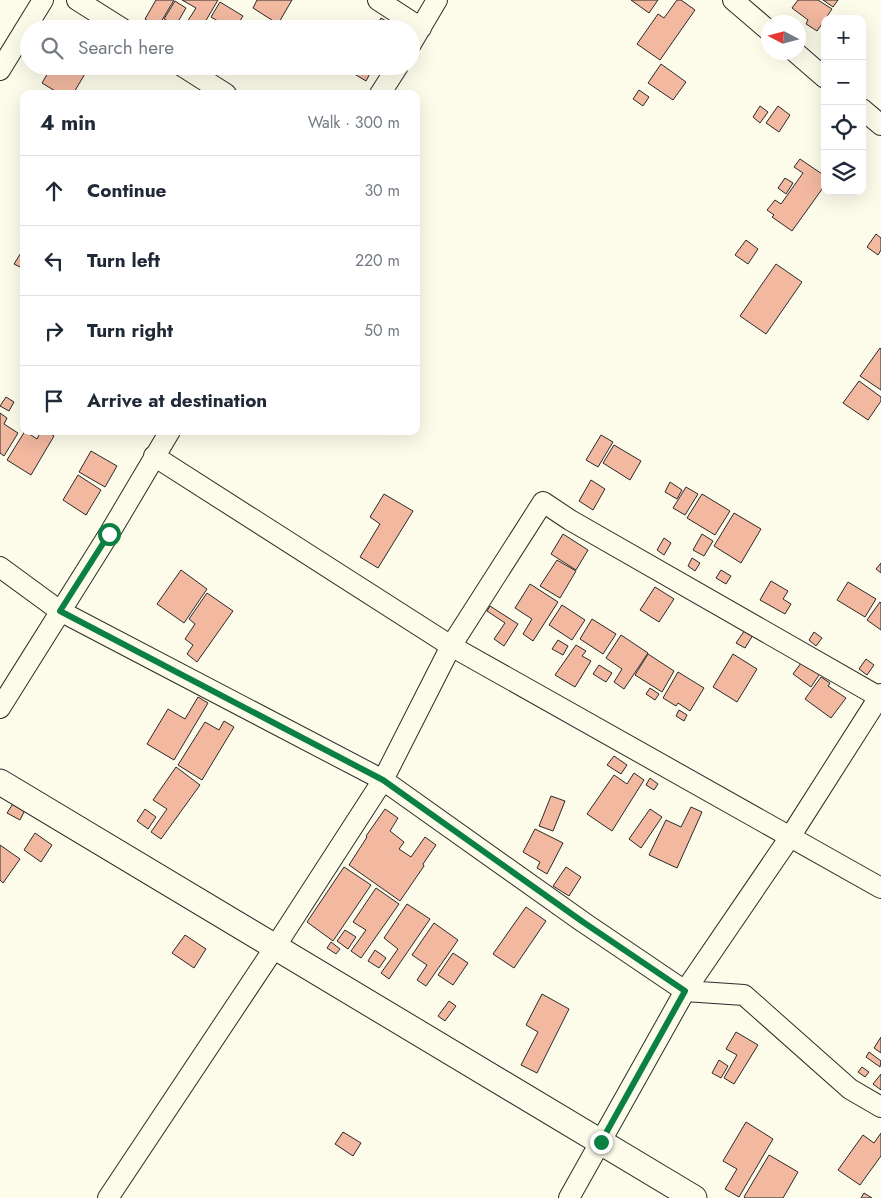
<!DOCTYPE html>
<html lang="en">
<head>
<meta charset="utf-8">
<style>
  :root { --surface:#fff; --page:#f2f2f3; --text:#1f2937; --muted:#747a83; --line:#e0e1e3 }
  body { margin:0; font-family:Jost,sans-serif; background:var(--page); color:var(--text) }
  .controls { position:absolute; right:15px; top:15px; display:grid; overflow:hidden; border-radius:10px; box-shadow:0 5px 20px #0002 }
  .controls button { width:45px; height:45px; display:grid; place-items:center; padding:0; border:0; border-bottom:1px solid var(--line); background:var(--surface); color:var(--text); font:25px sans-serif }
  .compass { position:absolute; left:761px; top:15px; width:45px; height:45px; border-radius:50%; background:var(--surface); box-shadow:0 5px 20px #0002; rotate:276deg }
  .stop { position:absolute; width:15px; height:15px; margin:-11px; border:4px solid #0b8043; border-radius:50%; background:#fff }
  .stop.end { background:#0b8043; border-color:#fff; box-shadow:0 1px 5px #0008 }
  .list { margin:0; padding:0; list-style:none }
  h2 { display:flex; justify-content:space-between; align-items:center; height:65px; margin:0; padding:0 20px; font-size:21px }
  h2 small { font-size:16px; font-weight:400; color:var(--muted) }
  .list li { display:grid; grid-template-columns:32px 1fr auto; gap:15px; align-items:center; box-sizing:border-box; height:70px; padding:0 20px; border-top:1px solid var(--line) }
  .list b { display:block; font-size:19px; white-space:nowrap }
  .list em { font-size:16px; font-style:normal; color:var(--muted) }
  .icon { flex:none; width:28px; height:28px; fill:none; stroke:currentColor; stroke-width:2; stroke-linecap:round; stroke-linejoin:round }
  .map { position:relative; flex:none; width:881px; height:1198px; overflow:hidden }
  .search { position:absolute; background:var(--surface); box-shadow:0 5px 20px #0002; left:20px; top:20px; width:400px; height:55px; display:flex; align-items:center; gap:12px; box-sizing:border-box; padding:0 18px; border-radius:28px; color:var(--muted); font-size:19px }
  .panel { position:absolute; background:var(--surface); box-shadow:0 5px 20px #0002; left:20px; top:90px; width:400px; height:345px; border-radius:10px }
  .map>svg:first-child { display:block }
  .building { fill:#f2b8a0; stroke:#2b2b2b }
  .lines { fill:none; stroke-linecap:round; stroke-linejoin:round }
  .minor-casing { stroke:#2b2b2b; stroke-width:22 }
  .tertiary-casing { stroke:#2b2b2b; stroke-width:27 }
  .minor { stroke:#fdfbea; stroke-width:20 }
  .tertiary { stroke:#fdfbea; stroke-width:25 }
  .route { stroke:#0b8043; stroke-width:6 }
</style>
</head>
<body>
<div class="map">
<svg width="881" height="1198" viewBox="0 0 881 1198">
  <rect width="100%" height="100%" fill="#fdfbea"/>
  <path class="building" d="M 156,0 L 174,0 L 158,27 L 145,19 Z
    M 182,0 L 218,0 L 201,29 L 187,22 L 196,8 Z
    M 257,0 L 292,0 L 278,24 L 253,8 Z
    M 631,0 L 658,0 L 649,13 Z
    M 677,0 L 681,0 L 695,10 L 660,60 L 637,44 L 658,14 L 664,18 Z
    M 798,0 L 818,0 L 832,9 L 817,31 L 806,24 L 808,20 L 792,8 Z
    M 823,0 L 838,0 L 833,7 Z
    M 175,1 L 186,8 L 176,25 L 164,19 Z
    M 220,2 L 243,16 L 235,29 L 231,29 L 211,17 Z
    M 381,18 L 397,27 L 396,29 L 375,29 Z
    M 661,64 L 686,82 L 673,100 L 648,83 Z
    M 52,66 L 88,66 L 89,67 L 73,94 L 60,94 L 42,83 Z
    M 341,66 L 374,66 L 366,81 Z
    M 639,90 L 649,97 L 643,106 L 633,99 Z
    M 760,106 L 768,112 L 760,123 L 753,117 Z
    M 778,106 L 790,115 L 779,132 L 766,123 Z
    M 800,159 L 825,176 L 825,185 L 792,231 L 772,217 L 774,215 L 767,210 L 775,200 L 781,204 L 803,173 L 794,167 Z
    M 785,178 L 793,183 L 786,194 L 778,188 Z
    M 876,234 L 881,238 L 881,250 L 878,255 L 867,247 Z
    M 746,240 L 758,249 L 748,264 L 735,255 Z
    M 24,248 L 24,269 L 14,264 Z
    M 776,264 L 802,282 L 766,334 L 740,316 Z
    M 880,348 L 881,349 L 881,390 L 860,376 Z
    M 859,381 L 881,397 L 881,401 L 868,420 L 843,403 Z
    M 6,397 L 14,402 L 9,411 L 0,406 Z
    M 0,413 L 7,418 L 4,424 L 18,433 L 4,456 L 0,453 Z
    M 25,431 L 37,439 L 41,431 L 47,431 L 54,436 L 31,475 L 7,460 Z
    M 601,435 L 613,442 L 598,467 L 586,460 Z
    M 614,445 L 641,461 L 630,480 L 603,463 Z
    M 91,451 L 117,466 L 105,487 L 79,472 Z
    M 78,475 L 101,490 L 86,515 L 63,500 Z
    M 591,480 L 605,489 L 593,510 L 579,501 Z
    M 670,482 L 682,490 L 677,499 L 665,492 Z
    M 686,487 L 698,494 L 685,515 L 673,508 Z
    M 384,494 L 413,511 L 378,568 L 360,557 L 380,524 L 370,517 Z
    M 702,494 L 730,511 L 715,535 L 687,518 Z
    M 734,513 L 761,529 L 741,563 L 714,546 Z
    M 563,534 L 588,550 L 576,570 L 551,554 Z
    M 702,534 L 713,541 L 704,556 L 693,550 Z
    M 664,538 L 671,543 L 664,555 L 657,550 Z
    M 692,558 L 700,563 L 695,571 L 688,566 Z
    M 557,560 L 576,571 L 560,598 L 540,586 Z
    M 881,563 L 881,573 L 876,569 Z
    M 181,570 L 207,589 L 184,623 L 157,604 Z
    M 721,570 L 731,576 L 726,584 L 716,578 Z
    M 771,581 L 788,591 L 783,599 L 791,604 L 785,614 L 760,600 Z
    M 848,582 L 876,599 L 865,617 L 837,600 Z
    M 530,584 L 558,602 L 533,641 L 523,634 L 532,619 L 515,608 Z
    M 655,587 L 674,599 L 659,622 L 640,610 Z
    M 207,593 L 233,611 L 197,662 L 187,654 L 193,645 L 185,639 L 195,624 L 189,619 Z
    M 880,602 L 881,603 L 881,630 L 867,620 Z
    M 562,605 L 585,620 L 572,640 L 549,625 Z
    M 490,606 L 518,624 L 504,646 L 494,639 L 505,623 L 487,611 Z
    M 592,619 L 616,634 L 603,654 L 580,639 Z
    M 745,630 L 753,635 L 745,648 L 736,643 Z
    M 814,632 L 822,638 L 816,646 L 809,640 Z
    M 621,635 L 648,653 L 624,689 L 614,682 L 622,669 L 606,658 Z
    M 558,640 L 568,646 L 563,655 L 552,649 Z
    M 576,645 L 586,651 L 582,656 L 591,661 L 575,687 L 555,675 Z
    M 648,654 L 674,671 L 662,692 L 635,675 Z
    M 733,654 L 757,669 L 737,702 L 713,687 Z
    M 804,659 L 821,672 L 811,687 L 793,674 Z
    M 866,659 L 874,665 L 867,675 L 859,669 Z
    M 599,665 L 612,673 L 606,682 L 593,674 Z
    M 678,672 L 704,688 L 690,711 L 678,703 L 676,706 L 663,698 Z
    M 821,677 L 830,683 L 828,686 L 846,698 L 831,718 L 805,699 Z
    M 650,688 L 659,694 L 655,700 L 646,694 Z
    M 198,697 L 208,703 L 174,760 L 147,744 L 168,709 L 185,719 Z
    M 679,710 L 687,715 L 684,721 L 676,716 Z
    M 224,721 L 234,727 L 202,780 L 178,765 L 205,722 L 219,730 Z
    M 614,756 L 627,765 L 621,774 L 607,765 Z
    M 176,767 L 200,785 L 161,839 L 151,832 L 167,809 L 153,800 Z
    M 634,773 L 644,780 L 612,831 L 587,814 L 614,775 L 627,784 Z
    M 650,778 L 658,784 L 654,790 L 646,785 Z
    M 551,796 L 565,801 L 553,831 L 539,826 Z
    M 14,802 L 26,808 L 20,820 L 7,813 Z
    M 691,807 L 702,812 L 677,868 L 649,855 L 666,820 L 681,827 Z
    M 145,809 L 156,817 L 148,829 L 137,821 Z
    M 385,809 L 398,818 L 390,831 L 404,842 L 399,849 L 411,857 L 425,837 L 436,845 L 423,864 L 424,866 L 400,901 L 349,865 L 367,837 L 366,836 Z
    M 650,809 L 662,817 L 641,848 L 629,839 Z
    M 535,829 L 563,843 L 547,874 L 537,868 L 540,862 L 523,852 Z
    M 35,833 L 52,845 L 41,862 L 24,850 Z
    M 0,845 L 20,859 L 3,883 L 0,880 Z
    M 344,867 L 371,885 L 333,941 L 307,922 Z
    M 566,867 L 581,877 L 569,896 L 553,886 Z
    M 376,888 L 399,904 L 361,958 L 351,951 L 366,930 L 353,922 Z
    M 407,904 L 430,919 L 389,979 L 381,973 L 398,949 L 384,938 Z
    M 526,907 L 546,921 L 514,968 L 493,954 Z
    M 434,923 L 458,940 L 426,986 L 417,980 L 427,965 L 412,955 Z
    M 345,930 L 356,937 L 348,949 L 337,941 Z
    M 185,935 L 206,949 L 194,968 L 172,953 Z
    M 331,942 L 340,949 L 336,954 L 327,948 Z
    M 375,950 L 386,958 L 379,968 L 368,961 Z
    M 453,953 L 468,963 L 453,985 L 438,975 Z
    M 542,994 L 569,1009 L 537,1073 L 521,1065 L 538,1032 L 526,1025 Z
    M 449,1001 L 456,1006 L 445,1021 L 438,1016 Z
    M 736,1032 L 758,1045 L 734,1084 L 724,1078 L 737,1055 L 726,1049 Z
    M 881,1037 L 881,1053 L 874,1048 Z
    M 869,1052 L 881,1061 L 880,1067 L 866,1057 Z
    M 719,1060 L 728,1066 L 721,1078 L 712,1073 Z
    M 862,1067 L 869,1072 L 865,1077 L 858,1072 Z
    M 881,1074 L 881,1090 L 873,1084 Z
    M 746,1122 L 773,1139 L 739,1197 L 725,1189 L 737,1169 L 723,1161 Z
    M 343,1132 L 361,1143 L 353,1156 L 335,1144 Z
    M 881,1133 L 881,1156 L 860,1185 L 838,1170 L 863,1135 L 874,1143 Z
    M 769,1155 L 798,1172 L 783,1198 L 745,1198 L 744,1197 Z
    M 864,1193 L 872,1198 L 861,1198 Z"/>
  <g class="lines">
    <g class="minor-casing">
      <path id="minor" d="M 77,0 L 123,29
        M 378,0 L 421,28
        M 733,0 L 768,30
        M 411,44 L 437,0
        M 795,52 L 825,78
        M 182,66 L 226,94
        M 0,70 L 43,0
        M 380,94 L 398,66
        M 862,109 L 881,125
        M 154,456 L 451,646 L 881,888
        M 0,567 L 60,611 L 383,780 L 583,922 L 685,991 L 744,995 L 850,1089 L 881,1107
        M 0,708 L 109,534 L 170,431
        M 108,1198 L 275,947 L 383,780 L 451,646 L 543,502 L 570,520 L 881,698
        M 569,1198 L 685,991 L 790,837 L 881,694"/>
    </g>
    <g class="tertiary-casing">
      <path id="tertiary" d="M 0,782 L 694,1198"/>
    </g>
    <use href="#minor" class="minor"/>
    <use href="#tertiary" class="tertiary"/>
  </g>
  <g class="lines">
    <path class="route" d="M 109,534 L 60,611 L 383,780 L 583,922 L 685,991 L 601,1142"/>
  </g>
</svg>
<div class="controls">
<button>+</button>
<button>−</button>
<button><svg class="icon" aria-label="locate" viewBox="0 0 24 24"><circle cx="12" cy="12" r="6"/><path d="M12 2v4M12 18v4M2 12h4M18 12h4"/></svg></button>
<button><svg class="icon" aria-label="layers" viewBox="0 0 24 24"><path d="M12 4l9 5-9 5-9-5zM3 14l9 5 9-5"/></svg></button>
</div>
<svg class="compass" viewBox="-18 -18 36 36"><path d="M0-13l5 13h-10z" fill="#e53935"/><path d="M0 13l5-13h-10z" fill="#747a83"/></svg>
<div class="stop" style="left:109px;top:534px"></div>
<div class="stop end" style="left:601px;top:1142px"></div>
<div class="search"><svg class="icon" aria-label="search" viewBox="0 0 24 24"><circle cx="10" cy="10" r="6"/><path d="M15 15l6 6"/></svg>Search here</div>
<section class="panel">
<h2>4 min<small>Walk · 300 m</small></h2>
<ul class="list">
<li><svg class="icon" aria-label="ahead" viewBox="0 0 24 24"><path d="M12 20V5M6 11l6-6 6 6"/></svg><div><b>Continue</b></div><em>30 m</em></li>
<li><svg class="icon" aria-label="left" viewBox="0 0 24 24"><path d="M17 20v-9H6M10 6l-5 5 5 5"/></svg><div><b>Turn left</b></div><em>220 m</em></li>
<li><svg class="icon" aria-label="right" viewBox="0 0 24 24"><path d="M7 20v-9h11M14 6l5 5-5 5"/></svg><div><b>Turn right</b></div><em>50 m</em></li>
<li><svg class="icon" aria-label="arrive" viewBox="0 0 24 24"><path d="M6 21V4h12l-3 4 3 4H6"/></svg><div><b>Arrive at destination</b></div></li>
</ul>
</section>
</div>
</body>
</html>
